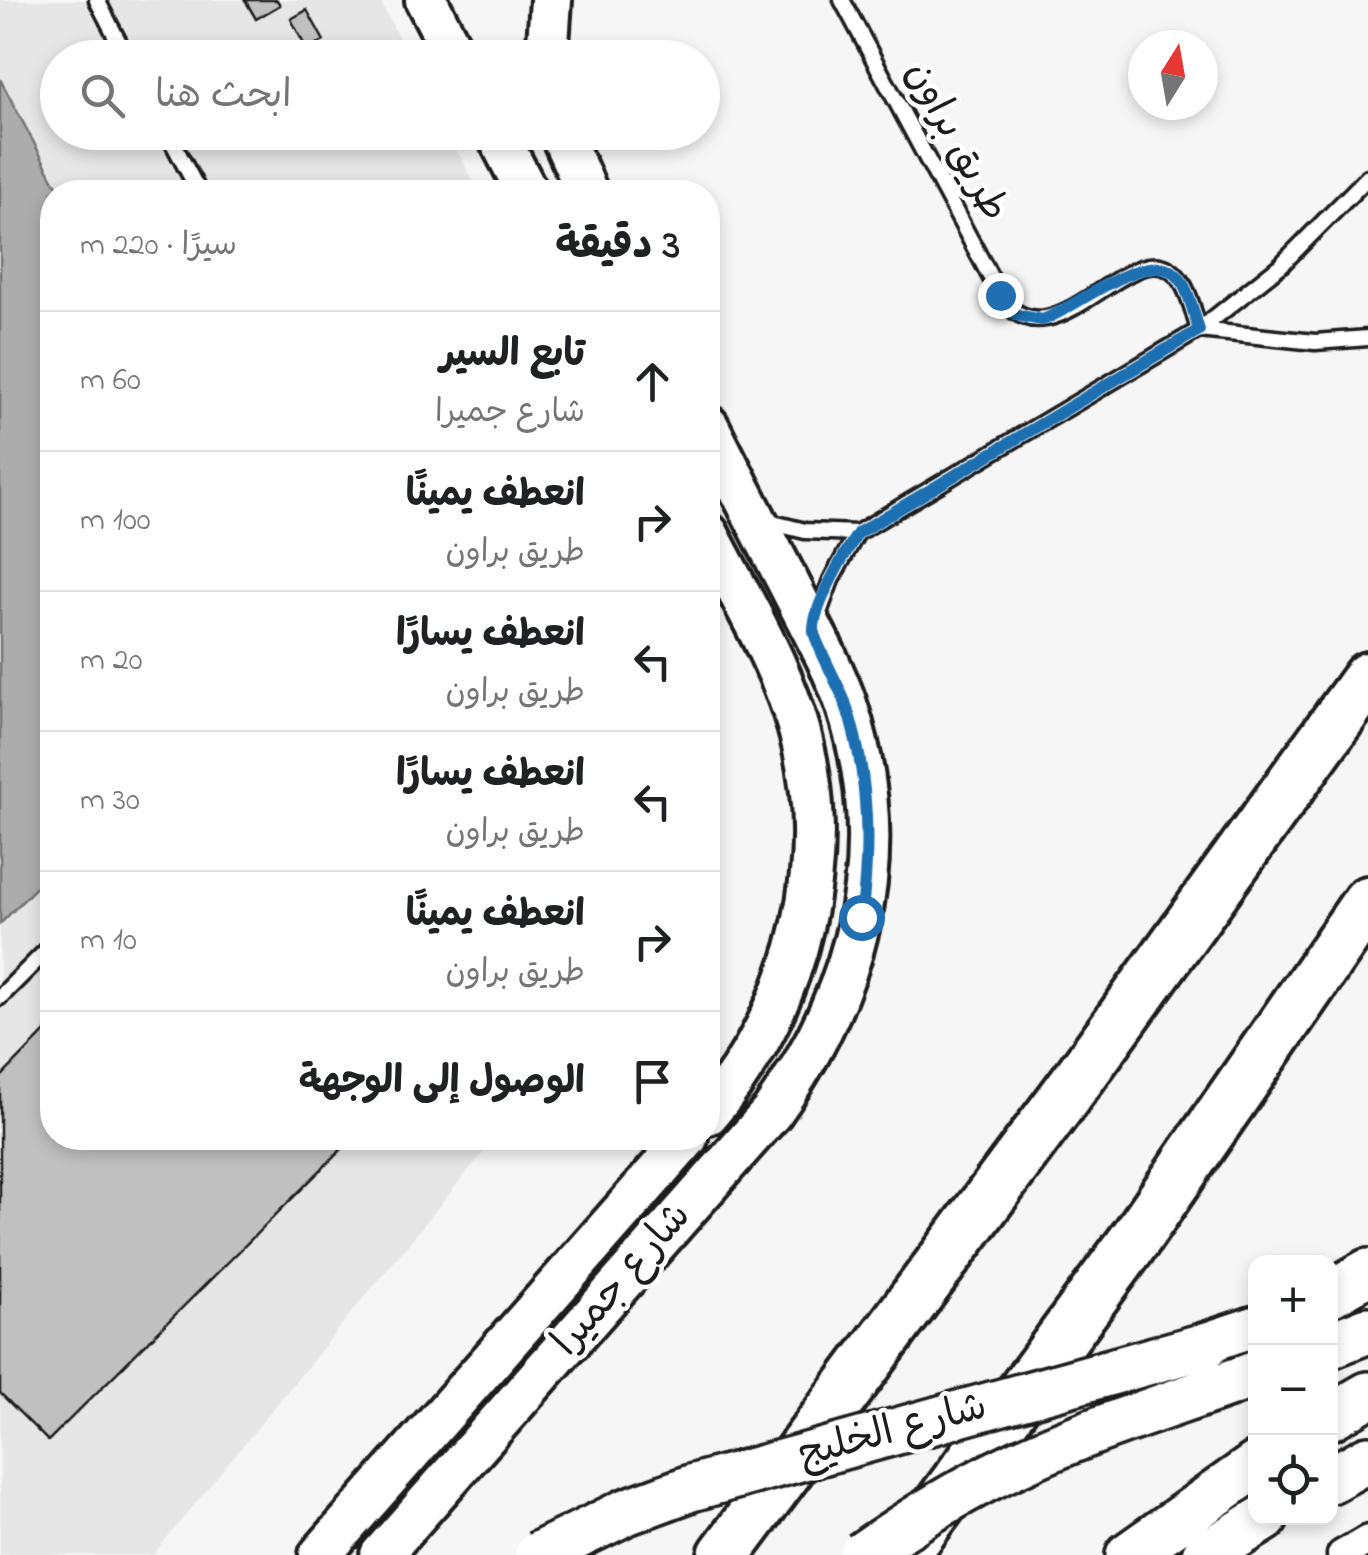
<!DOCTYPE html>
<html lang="ar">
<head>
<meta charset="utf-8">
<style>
  :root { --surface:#fff; --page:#f6f6f6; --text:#202124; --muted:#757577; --line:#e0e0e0 }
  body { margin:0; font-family:"Indie Flower","Playpen Sans Arabic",sans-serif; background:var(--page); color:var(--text); direction:rtl }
  .controls { position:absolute; right:30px; bottom:30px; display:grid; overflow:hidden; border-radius:20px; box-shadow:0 5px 15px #0003 }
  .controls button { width:90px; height:90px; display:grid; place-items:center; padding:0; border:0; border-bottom:2px solid var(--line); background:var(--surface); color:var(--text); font:50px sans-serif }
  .compass { position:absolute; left:1128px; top:30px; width:90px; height:90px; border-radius:50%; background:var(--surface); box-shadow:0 5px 15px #0003; rotate:11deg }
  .stop { position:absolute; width:30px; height:30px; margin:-22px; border:8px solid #1f6fb2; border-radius:50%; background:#fff }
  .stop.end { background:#1f6fb2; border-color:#fff; box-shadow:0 2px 10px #0008 }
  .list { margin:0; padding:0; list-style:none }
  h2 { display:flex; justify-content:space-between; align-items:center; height:130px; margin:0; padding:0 40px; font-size:42px }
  h2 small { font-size:32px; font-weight:400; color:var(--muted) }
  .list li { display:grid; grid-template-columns:65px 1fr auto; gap:30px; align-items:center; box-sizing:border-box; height:140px; padding:0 40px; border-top:2px solid var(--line) }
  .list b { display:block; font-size:38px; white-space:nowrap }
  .list p { margin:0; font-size:32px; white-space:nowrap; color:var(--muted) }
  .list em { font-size:32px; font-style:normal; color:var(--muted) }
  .icon { flex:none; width:55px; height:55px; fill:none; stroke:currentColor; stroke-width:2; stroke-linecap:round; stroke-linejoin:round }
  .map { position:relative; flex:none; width:1368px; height:1555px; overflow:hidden; direction:ltr }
  .search { position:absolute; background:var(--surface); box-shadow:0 5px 15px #0003; left:40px; top:40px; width:680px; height:110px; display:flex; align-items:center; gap:25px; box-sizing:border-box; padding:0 35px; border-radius:55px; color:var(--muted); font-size:38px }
  .panel { position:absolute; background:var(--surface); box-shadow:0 5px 15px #0003; left:40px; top:180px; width:680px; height:970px; border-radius:40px; direction:rtl }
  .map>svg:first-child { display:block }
  .built { fill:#e6e6e6 }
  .water { fill:#acacac; stroke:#727272; stroke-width:2.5 }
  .building { fill:#c0c0c0; stroke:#1c1c1c; stroke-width:2.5 }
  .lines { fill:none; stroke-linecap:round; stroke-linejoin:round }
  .lane-casing { stroke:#1c1c1c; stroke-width:21 }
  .street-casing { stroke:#1c1c1c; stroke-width:35 }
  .secondary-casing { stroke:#1c1c1c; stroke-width:48 }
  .primary-casing { stroke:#1c1c1c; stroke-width:52 }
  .highway-casing { stroke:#1c1c1c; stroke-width:58 }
  .lane { stroke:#fff; stroke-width:14 }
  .street { stroke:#fff; stroke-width:28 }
  .secondary { stroke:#fff; stroke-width:40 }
  .primary { stroke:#fff; stroke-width:45 }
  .highway { stroke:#fff; stroke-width:50 }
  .primary-bridge-casing { stroke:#1c1c1c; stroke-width:52; stroke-linecap:butt }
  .primary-bridge { stroke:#fff; stroke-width:45 }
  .route { stroke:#1f6fb2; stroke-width:12 }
  .labels { text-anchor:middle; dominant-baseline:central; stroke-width:9; stroke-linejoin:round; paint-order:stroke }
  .street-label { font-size:40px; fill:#1c1c1c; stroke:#fff }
</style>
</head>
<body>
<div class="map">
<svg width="1368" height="1555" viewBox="0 0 1368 1555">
  <rect width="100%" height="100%" fill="#f6f6f6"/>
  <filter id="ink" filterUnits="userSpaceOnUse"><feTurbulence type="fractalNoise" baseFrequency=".01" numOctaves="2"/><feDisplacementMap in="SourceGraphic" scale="20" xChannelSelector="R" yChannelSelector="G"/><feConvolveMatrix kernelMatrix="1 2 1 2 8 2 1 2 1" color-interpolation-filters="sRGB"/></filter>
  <g filter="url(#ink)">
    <path class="built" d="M 0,0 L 379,0 L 409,57 L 58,58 L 58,132 L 448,133 L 479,192 L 60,192 L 0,79 Z
      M 708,753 L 716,848 L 708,913 Z
      M 52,871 L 52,1138 L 495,1138 L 153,1555 L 0,1555 L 0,924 Z"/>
    <path class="water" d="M 0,79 L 60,192 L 52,192 L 52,871 L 0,924 Z"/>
    <path class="building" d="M 245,0 L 277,0 L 280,5 L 256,19 Z
      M 307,10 L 324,41 L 307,50 L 291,19 Z
      M 52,1025 L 52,1138 L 353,1138 L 48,1441 L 0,1393 L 0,1078 Z"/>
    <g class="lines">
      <g class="lane-casing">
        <path id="lane" d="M 97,0 L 127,58
          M 842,0 L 1000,295 C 1053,376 1137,219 1180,280 C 1190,293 1194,315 1199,330 L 1315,342 L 1368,338
          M 167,132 L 199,192
          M 765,521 L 805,531 L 857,533
          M 816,621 L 831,580 L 857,533 L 1199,330 L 1281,265 L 1368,177
          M 0,997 L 52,945"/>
      </g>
      <g class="street-casing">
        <path id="street" d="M 1342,1555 L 1368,1540"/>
      </g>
      <g class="secondary-casing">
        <path id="secondary" d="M 426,0 L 456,58
          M 547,58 L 551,0
          M 496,132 L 527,192
          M 560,132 L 587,192
          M 708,534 C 738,593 773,650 794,713 C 839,851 801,1006 708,1114
          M 320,1555 L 687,1138
          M 381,1555 L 772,1112 C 860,988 895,852 846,704 C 832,664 810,626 791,588 C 763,534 735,480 708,426"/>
      </g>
      <g class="primary-casing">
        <path id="primary" d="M 1330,1294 L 1368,1272
          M 1330,1345 L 1368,1330
          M 1205,1346 L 1256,1329
          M 1330,1417 L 1368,1395
          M 1330,1480 L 1368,1459
          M 1129,1555 L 1256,1465
          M 1205,1555 L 1265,1518"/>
      </g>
      <g class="highway-casing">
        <path id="highway" d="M 724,1555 L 1081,1075 L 1368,678
          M 903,1555 L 1136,1238 L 1368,902"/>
      </g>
      <use href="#lane" class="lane"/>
      <use href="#street" class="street"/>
      <use href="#secondary" class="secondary"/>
      <use href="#primary" class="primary"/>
      <use href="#highway" class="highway"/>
      <g class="primary-bridge-casing">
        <path id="primary-bridge" d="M 538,1555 L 626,1512 L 691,1488 L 1205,1346
          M 862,1555 C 908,1523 955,1493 1006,1469 C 1086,1430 1172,1405 1256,1374"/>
      </g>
      <use href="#primary-bridge" class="primary-bridge"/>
    </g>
  </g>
  <g class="lines" filter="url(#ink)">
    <path class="route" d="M 861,917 C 871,844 869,772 845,702 C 840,688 814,640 814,632 C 812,608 845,553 858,533 L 1199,330 C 1194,315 1190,293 1180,279 C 1152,241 1076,309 1042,320 L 1016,315 L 1000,295"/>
  </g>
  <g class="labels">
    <g class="street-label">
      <text transform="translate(955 142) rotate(62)">طريق براون</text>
      <text transform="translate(623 1280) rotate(-49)">شارع جميرا</text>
      <text transform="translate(893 1432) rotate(-15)">شارع الخليج</text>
    </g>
  </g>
</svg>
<div class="controls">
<button>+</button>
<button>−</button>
<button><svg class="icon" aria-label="locate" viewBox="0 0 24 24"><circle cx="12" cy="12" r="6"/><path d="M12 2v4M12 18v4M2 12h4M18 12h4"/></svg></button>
</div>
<svg class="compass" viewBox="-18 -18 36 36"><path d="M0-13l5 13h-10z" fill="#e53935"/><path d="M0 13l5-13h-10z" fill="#757577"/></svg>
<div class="stop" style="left:861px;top:917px"></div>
<div class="stop end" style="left:1000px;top:295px"></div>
<div class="search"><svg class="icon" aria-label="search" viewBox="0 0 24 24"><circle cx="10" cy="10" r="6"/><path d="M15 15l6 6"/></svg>ابحث هنا</div>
<section class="panel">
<h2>3 دقيقة<small>سيرًا · 220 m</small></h2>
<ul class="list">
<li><svg class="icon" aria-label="ahead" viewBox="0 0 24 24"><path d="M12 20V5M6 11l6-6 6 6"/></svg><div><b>تابع السير</b><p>شارع جميرا</p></div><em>60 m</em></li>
<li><svg class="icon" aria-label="right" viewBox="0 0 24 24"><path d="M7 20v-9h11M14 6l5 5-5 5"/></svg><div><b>انعطف يمينًا</b><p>طريق براون</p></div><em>100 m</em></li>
<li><svg class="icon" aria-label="left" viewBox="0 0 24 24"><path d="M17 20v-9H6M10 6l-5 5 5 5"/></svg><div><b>انعطف يسارًا</b><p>طريق براون</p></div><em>20 m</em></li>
<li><svg class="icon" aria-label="left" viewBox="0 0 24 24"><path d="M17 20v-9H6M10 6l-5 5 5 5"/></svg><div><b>انعطف يسارًا</b><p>طريق براون</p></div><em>30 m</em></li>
<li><svg class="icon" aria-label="right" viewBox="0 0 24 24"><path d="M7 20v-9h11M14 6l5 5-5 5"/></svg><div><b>انعطف يمينًا</b><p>طريق براون</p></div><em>10 m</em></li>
<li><svg class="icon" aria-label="arrive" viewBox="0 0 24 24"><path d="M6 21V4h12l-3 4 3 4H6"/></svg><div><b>الوصول إلى الوجهة</b></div></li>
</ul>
</section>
</div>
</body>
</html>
